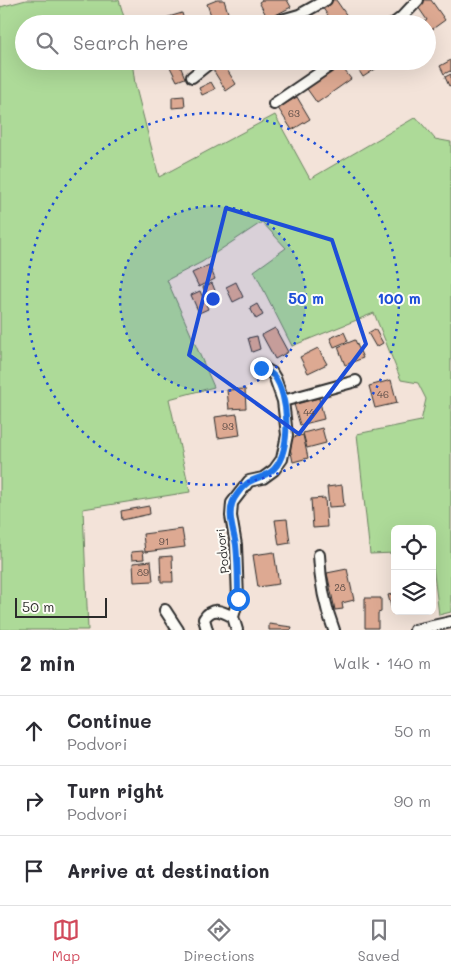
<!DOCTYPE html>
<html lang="en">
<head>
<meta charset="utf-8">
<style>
  :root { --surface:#fff; --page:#f2f2f3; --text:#2b2b33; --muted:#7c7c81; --line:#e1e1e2; --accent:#d1495b }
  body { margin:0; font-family:Mali,sans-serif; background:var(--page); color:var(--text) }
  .controls { position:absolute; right:15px; bottom:15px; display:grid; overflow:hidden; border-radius:8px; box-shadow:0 5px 20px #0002 }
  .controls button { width:45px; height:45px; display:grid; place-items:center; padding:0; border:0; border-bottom:1px solid var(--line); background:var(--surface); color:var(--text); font:25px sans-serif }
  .scale { position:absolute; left:15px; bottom:12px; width:92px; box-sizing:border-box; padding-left:5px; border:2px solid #2b2b2b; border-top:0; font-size:14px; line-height:18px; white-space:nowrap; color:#2b2b2b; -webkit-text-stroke:4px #fdfcf7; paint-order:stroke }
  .stop { position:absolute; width:15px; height:15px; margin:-11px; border:4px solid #1a73e8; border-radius:50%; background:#fff }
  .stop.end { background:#1a73e8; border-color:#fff; box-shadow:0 1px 5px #0008 }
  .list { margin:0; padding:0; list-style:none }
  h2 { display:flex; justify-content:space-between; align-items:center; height:65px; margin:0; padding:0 20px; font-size:21px }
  h2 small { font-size:16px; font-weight:400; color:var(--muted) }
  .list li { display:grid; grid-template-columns:32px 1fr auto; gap:15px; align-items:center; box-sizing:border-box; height:70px; padding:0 20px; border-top:1px solid var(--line) }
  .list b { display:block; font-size:19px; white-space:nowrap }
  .list p { margin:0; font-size:16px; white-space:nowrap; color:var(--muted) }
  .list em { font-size:16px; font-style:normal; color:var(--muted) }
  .icon { flex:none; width:28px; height:28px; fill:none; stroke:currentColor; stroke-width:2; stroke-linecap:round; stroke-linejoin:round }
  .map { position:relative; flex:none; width:451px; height:630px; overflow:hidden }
  .search { position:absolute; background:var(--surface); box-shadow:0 5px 20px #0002; left:15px; right:15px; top:15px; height:55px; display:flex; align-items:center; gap:12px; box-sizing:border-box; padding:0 18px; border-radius:28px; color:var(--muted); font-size:19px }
  .sheet { height:275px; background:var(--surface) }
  nav { display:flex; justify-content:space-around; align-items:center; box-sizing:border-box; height:70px; border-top:1px solid var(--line); background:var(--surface); font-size:14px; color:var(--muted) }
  nav a { display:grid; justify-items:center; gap:2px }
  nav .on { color:var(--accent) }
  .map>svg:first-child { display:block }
  .grass { fill:#adda98; stroke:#6c8262 }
  .building { fill:#dda992; stroke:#2b2b2b }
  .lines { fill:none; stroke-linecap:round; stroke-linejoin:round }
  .minor-casing { stroke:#2b2b2b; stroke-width:14 }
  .minor { stroke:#fdfcf7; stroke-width:10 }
  .route { stroke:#1a73e8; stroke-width:6 }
  .marked { fill:none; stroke:#1d4ed8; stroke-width:4; stroke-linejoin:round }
  .ring { fill:none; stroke:#1d4ed8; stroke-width:2.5; stroke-dasharray:2.5 5 }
  .labels { text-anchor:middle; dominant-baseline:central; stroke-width:4; stroke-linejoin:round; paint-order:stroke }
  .number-label { font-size:10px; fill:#584a45 }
  .street-label { font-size:12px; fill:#2b2b2b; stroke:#fdfcf7 }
  .centre { fill:#1d4ed8; stroke:#fdfcf7; stroke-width:2.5 }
  .ring-label { font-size:15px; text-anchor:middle; font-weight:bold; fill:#1d4ed8; stroke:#fdfcf7; stroke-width:4; stroke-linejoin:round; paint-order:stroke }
</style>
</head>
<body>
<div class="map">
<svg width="451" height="630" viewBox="0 0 451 630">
  <rect width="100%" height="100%" fill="#f3e3d9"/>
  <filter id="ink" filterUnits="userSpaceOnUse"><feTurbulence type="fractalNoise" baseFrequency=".02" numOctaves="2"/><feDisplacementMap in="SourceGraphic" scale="10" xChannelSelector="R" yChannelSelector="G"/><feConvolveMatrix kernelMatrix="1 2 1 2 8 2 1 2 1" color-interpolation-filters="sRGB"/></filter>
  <g filter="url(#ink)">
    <path class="grass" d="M 26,0 L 119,0 L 126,24 L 24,24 L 24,61 L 132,61 L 135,84 L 159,177 L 275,115 L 310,179 L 416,117 L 435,139 L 451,142 L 451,612 L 439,615 L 432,558 L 432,529 L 395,529 L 395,553 L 370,554 L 357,434 L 421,421 L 426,399 L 418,383 L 401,380 L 374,313 L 292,346 L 254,271 L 286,248 L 262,222 L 202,262 L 167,280 L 214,387 L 169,399 L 190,492 L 83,509 L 88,630 L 0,630 L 0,7 Z"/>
    <path class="building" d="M 217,0 L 224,0 L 229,16 L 213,21 L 207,4 Z
      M 262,0 L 287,0 L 291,7 L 268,19 L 259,2 Z
      M 332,0 L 336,0 L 352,23 L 334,24 L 322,7 Z
      M 421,0 L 431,0 L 445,20 L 427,33 L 427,24 L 422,24 L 427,20 L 416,4 Z
      M 182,13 L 185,24 L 164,24 L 162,19 Z
      M 451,60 L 451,72 L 450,71 L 444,74 L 440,66 Z
      M 353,61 L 377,61 L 380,66 L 363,77 Z
      M 222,62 L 236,84 L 226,91 L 212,68 Z
      M 179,63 L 185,78 L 177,81 L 170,67 Z
      M 339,63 L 351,79 L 317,103 L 305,86 Z
      M 451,74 L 451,85 L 449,86 L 445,77 Z
      M 211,82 L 215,89 L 202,95 L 199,88 Z
      M 184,96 L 185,107 L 172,108 L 172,97 Z
      M 297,97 L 310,119 L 292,130 L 278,108 Z
      M 209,265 L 215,279 L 199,287 L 192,273 Z
      M 236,282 L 243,297 L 233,302 L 226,287 Z
      M 212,283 L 216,293 L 207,297 L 203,287 Z
      M 200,291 L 208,309 L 199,313 L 191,295 Z
      M 257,304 L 263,315 L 256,319 L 250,308 Z
      M 275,328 L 288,352 L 275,359 L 262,335 Z
      M 375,329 L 383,343 L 376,347 L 368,333 Z
      M 344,332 L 348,341 L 334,347 L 330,338 Z
      M 257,336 L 260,349 L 252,352 L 248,338 Z
      M 355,340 L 363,358 L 345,365 L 338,347 Z
      M 318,348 L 327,364 L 308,373 L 300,357 Z
      M 391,380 L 397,403 L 375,408 L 369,386 Z
      M 245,389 L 246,408 L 229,409 L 227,390 Z
      M 319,398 L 324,419 L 300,425 L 294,404 Z
      M 237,414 L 240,435 L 218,438 L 215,417 Z
      M 322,428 L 326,443 L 307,448 L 303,433 Z
      M 303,435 L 308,458 L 293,462 L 288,438 Z
      M 342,485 L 344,506 L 329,507 L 327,487 Z
      M 325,498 L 327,527 L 313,528 L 311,499 Z
      M 149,506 L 150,514 L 122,520 L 121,511 Z
      M 287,519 L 290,543 L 279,545 L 275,520 Z
      M 182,529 L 185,547 L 145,552 L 143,534 Z
      M 143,551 L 144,559 L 132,560 L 131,552 Z
      M 274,552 L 279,584 L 258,587 L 253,555 Z
      M 172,556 L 173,582 L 161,582 L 160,557 Z
      M 151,561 L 153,581 L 134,582 L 133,563 Z
      M 347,569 L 354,600 L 342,603 L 343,609 L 335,610 L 327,573 Z
      M 395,593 L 395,611 L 405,611 L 393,614 L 388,595 Z
      M 365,598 L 381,598 L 381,612 L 378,613 L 378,628 L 365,628 Z
      M 269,624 L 292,627 L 291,630 L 269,630 Z"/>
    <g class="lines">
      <g class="minor-casing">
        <path id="minor" d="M 268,24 L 299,15 L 326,0
          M 393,24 L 401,18 L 418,0
          M 192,77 L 212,61
          M 274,104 L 337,61
          M 283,401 L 356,381
          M 319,555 C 320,580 325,607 334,630
          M 165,610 L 178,630
          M 233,617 L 238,599 L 236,545 L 231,516 L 232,503 L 249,481 L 263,478 L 274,470 L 282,459 L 287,435 L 283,401 L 275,378 L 272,373 L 261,367
          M 207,630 L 204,619 C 212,606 222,611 233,617 L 237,630
          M 415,630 L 451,622"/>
      </g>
      <use href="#minor" class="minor"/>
    </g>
  </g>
  <g class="lines" filter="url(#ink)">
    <path class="route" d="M 238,599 C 238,581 238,563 236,545 C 234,532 228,517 232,504 C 234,497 244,484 251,481 C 259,477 267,476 274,469 C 292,451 289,395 274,376 C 270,372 265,370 261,368"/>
  </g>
  <path class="marked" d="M 226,208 L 332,240 L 366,344 L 299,434 L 189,355 Z"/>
  <circle cx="213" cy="299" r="93" fill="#1d4ed8" fill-opacity=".12"/>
  <g class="ring">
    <circle cx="213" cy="299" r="93"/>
    <circle cx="213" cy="299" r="186"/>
  </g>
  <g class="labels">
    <g class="number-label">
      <text x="294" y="113">63</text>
      <text x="383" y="394">46</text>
      <text x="309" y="412">44</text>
      <text x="228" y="426">93</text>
      <text x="164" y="541">91</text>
      <text x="143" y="572">89</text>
      <text x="340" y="587">28</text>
    </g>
    <g class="street-label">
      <text transform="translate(222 551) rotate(-96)">Podvori</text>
    </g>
  </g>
  <circle cx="213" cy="299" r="8" class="centre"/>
  <g class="ring-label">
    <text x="306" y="304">50 m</text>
    <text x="399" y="304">100 m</text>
  </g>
</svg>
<div class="controls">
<button><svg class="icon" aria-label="locate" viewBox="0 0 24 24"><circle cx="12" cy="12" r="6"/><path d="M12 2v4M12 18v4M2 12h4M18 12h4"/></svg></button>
<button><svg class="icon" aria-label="layers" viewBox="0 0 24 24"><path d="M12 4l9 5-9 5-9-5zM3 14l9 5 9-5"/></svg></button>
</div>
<div class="scale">50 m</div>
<div class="stop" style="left:238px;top:599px"></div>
<div class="stop end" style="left:261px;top:368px"></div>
<div class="search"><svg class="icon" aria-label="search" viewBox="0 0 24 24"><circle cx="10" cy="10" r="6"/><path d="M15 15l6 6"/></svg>Search here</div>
</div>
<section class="sheet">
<h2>2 min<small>Walk · 140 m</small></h2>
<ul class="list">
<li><svg class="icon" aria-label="ahead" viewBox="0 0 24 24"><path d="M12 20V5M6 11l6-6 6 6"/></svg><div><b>Continue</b><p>Podvori</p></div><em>50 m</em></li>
<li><svg class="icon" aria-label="right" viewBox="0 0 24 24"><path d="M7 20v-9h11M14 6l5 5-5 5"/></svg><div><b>Turn right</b><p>Podvori</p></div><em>90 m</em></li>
<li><svg class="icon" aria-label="arrive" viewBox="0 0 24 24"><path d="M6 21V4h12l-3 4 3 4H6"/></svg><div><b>Arrive at destination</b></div></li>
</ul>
</section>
<nav>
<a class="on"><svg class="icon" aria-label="map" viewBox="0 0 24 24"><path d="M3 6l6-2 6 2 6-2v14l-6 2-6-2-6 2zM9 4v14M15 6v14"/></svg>Map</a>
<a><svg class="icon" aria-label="directions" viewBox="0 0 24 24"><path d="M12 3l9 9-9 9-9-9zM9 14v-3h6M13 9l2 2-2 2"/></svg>Directions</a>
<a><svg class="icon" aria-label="saved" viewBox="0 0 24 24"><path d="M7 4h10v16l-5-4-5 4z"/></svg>Saved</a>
</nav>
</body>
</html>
